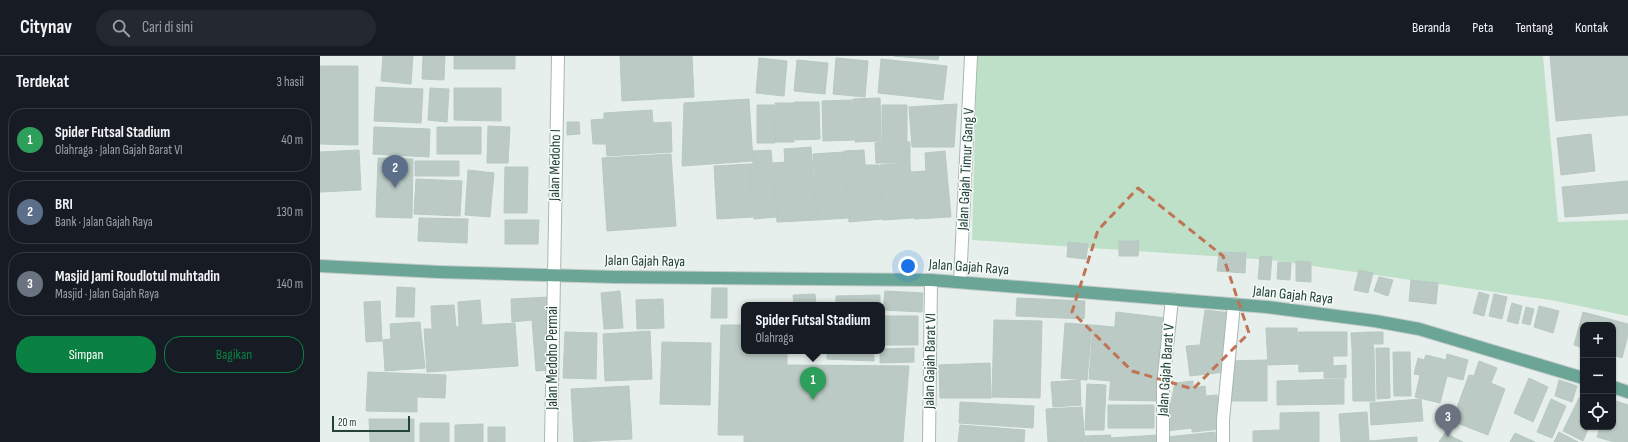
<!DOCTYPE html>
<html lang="id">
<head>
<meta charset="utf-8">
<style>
  :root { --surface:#171b24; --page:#242831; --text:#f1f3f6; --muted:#9ea1a6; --line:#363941; --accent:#0b8043 }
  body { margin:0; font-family:"Sofia Sans Condensed",sans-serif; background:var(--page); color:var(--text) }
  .controls { position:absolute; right:12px; bottom:12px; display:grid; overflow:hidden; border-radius:8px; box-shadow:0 1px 3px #0004 }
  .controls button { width:36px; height:36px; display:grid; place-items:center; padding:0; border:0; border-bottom:1px solid var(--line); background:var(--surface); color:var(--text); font:20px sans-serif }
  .scale { position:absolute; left:12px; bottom:10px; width:78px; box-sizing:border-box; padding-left:4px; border:2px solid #24423a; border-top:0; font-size:11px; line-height:14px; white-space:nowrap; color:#24423a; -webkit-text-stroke:3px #f7fbf9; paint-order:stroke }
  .you { position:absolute; left:588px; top:210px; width:14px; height:14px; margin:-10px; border:3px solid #fff; border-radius:50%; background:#1a73e8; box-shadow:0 0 0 6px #1a73e833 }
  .badge { display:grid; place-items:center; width:26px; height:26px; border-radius:50%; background:var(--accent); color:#fff; font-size:13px; font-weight:700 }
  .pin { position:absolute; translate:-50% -33px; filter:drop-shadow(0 1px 2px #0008) }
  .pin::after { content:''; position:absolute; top:21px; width:14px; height:12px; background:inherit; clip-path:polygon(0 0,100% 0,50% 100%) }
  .popup { position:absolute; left:421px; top:246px; width:144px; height:52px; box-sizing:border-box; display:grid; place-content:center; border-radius:8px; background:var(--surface); filter:drop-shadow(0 1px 3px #0005); font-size:13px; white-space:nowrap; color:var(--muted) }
  .popup b { font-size:15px; color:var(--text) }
  .popup::after { content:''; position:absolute; left:50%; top:100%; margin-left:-8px; border:8px solid transparent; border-top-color:var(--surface) }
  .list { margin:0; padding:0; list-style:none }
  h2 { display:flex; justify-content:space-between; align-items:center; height:52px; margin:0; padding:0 16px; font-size:17px }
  h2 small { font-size:13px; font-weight:400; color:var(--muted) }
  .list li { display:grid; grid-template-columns:26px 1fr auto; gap:12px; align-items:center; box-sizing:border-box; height:64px; margin:0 8px 8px; padding:0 8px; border:1px solid var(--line); border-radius:16px }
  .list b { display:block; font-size:15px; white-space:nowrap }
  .list p { margin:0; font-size:13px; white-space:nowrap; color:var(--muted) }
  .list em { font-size:13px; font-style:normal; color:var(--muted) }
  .actions { display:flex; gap:8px; padding:12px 16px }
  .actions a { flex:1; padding:9px 0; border:1px solid var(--accent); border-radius:16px; text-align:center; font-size:14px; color:var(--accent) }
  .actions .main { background:var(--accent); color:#fff }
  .icon { flex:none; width:22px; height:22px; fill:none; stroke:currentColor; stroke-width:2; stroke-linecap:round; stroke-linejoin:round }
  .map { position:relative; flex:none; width:1308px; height:386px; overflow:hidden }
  header { display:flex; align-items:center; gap:24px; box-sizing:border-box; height:56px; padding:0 20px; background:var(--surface); border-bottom:1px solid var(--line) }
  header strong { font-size:19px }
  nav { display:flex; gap:22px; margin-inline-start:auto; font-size:14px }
  .search { width:280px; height:36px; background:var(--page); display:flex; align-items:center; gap:10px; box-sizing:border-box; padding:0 14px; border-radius:22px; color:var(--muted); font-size:15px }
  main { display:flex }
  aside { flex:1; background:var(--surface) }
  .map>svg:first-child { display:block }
  .green { fill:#bfe0c8 }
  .building { fill:#bbcac4; stroke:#b8c9c2 }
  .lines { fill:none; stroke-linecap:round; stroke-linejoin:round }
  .minor-casing { stroke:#a8b8b2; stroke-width:14 }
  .major-casing { stroke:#c2cac8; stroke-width:14 }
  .minor { stroke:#fff; stroke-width:12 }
  .major { stroke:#6aa596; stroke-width:12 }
  .marked { fill:none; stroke:#c07456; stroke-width:3; stroke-dasharray:8 5; stroke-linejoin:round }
  .labels { text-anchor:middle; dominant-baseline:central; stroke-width:3; stroke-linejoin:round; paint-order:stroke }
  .street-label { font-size:15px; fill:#24423a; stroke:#f7fbf9 }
</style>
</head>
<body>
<header>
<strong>Citynav</strong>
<div class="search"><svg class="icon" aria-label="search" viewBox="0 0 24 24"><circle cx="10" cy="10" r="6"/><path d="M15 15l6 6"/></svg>Cari di sini</div>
<nav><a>Beranda</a><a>Peta</a><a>Tentang</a><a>Kontak</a></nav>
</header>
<main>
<aside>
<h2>Terdekat<small>3 hasil</small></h2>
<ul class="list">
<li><span class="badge" style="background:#2e9e5b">1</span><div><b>Spider Futsal Stadium</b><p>Olahraga · Jalan Gajah Barat VI</p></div><em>40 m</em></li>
<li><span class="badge" style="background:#5c6f8a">2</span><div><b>BRI</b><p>Bank · Jalan Gajah Raya</p></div><em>130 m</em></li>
<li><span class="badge" style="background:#6b7280">3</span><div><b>Masjid Jami Roudlotul muhtadin</b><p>Masjid · Jalan Gajah Raya</p></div><em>140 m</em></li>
</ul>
<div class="actions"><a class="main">Simpan</a><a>Bagikan</a></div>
</aside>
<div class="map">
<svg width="1308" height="386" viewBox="0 0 1308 386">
  <rect width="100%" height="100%" fill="#e6efeb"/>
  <path class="green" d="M 657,0 L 1223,0 L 1238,166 L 1308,164 L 1308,260 L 1231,244 L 951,204 L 652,184 Z"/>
  <path class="building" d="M 63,0 L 93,0 L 91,28 L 61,25 Z
    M 103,0 L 125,0 L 124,24 L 102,23 Z
    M 134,0 L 195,0 L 195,13 L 134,13 Z
    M 300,0 L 372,0 L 374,41 L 302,45 Z
    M 574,0 L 619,0 L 618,4 Z
    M 1230,0 L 1308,0 L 1308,59 L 1236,65 Z
    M 439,2 L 467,5 L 464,40 L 436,37 Z
    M 516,2 L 548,5 L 545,41 L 513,38 Z
    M 561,3 L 627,10 L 623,44 L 558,37 Z
    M 477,4 L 508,7 L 505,38 L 474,35 Z
    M 0,10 L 38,10 L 38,89 L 0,88 Z
    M 56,31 L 103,33 L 101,67 L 54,65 Z
    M 110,32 L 129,33 L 127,66 L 108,64 Z
    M 134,32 L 181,32 L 181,65 L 134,64 Z
    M 560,42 L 561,85 L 535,86 L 533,43 Z
    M 429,43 L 433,105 L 362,110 L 364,47 Z
    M 532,44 L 534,84 L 503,85 L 502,45 Z
    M 474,46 L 499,46 L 500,83 L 475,84 Z
    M 455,47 L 474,47 L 474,86 L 455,86 Z
    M 637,48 L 634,91 L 592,91 L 589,51 Z
    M 437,49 L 454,49 L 455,87 L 437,87 Z
    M 562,49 L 587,49 L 587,86 L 590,86 L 590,107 L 556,107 L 555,87 L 562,86 Z
    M 332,54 L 333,67 L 351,66 L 352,96 L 287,100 L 286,88 L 273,88 L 271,64 L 284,63 L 284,57 Z
    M 247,66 L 259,66 L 260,78 L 247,79 Z
    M 168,70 L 190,71 L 188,107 L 167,107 Z
    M 54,71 L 110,73 L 109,101 L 53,98 Z
    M 117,71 L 161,71 L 161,98 L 117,98 Z
    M 1271,78 L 1275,115 L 1241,119 L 1237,82 Z
    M 491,91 L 497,164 L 457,166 L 453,107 L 465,106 L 464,93 Z
    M 39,94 L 41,134 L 0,136 L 0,96 Z
    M 451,94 L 457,161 L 434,163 L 430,108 L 433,108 L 433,95 Z
    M 544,94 L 545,109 L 559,109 L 563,163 L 529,166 L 524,95 Z
    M 625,95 L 631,161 L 594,163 L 591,116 L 606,115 L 605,97 Z
    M 524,96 L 528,162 L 497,164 L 493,98 Z
    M 351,98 L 356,170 L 287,175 L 282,102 Z
    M 58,102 L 93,103 L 92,162 L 56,161 Z
    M 95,105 L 139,105 L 139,120 L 95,120 Z
    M 590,107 L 593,162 L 563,164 L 560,109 Z
    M 430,108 L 433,161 L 397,163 L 394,110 Z
    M 185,111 L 208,111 L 207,157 L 184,157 Z
    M 148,114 L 174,117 L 170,161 L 145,159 Z
    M 96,123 L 142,125 L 140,160 L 94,158 Z
    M 1308,125 L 1308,157 L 1245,161 L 1242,131 Z
    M 99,162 L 148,163 L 147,187 L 98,185 Z
    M 185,164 L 219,164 L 218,188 L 185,188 Z
    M 799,185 L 819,185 L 818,200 L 799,200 Z
    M 748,186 L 768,188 L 766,203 L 747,201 Z
    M 899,196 L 926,197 L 925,217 L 897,215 Z
    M 940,200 L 952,201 L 950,224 L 938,223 Z
    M 976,205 L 991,206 L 991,226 L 976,225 Z
    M 958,206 L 971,207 L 970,224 L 957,223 Z
    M 1039,214 L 1053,217 L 1048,237 L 1034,234 Z
    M 1059,221 L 1073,224 L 1068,240 L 1054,235 Z
    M 1091,224 L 1118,227 L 1116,248 L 1089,245 Z
    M 77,231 L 95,232 L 94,261 L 76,261 Z
    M 392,232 L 407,232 L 407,262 L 391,262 Z
    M 300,235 L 303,272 L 284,273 L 281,237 Z
    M 565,235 L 603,237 L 602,256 L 563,254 Z
    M 1159,236 L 1169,239 L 1164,260 L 1153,257 Z
    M 495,238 L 496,249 L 474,249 L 473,239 Z
    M 1174,238 L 1187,241 L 1182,263 L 1169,260 Z
    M 560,239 L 560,249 L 516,249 L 516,240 Z
    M 229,241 L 227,314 L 216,315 L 212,264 L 192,266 L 191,243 Z
    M 697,242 L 765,245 L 764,263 L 696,260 Z
    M 343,243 L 344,272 L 317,273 L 316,244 Z
    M 160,244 L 162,269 L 195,267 L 198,310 L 107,316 L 104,273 L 112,273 L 111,250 L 134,249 L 136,271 L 139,271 L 138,246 Z
    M 60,245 L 62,285 L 46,286 L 44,246 Z
    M 1192,247 L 1202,250 L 1198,268 L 1187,265 Z
    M 1219,250 L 1239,255 L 1233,277 L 1214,271 Z
    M 1206,251 L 1214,253 L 1210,269 L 1202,267 Z
    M 885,254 L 910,257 L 907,297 L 903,296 L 905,316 L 870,320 L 866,290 L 880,289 Z
    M 796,256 L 846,262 L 839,345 L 789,344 Z
    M 1263,256 L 1308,268 L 1308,279 L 1302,302 L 1293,299 L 1293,269 L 1263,269 L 1263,292 L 1254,289 Z
    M 562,260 L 598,260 L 598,289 L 562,289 Z
    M 674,264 L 722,265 L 720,342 L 672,341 Z
    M 100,266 L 105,312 L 65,315 L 63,284 L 71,283 L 70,268 Z
    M 745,267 L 772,269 L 767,324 L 741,322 Z
    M 401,269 L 424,269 L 424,295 L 467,295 L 467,309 L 589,310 L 583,386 L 424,386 L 424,379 L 398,379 Z
    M 773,269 L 794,271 L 790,325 L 769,323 Z
    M 946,272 L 977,272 L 978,308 L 948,309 Z
    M 330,275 L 332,323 L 285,325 L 283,278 Z
    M 245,276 L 277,277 L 276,323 L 243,322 Z
    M 978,276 L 1027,276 L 1027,300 L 1013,300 L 1013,310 L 1026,309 L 1026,322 L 1004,322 L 1004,315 L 979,316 Z
    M 1050,276 L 1063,276 L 1063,288 L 1053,288 L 1054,293 L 1032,293 L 1031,277 Z
    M 342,286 L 391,287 L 390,349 L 340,348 Z
    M 594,292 L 594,306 L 560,307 L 560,295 L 562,295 L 562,293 Z
    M 1056,292 L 1069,292 L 1070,342 L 1057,343 Z
    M 1054,293 L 1055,345 L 1033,345 L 1032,294 Z
    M 507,295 L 554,295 L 554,305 L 507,303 Z
    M 1073,296 L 1090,296 L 1091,340 L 1074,340 Z
    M 1127,298 L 1148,304 L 1143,324 L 1127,320 L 1120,347 L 1095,341 L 1100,319 L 1094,318 L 1098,302 L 1104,304 L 1106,299 L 1126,304 Z
    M 947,304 L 947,345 L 911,345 L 910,305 Z
    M 1159,305 L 1177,312 L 1171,327 L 1185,333 L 1168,379 L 1132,365 L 1149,319 L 1154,320 Z
    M 670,307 L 671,342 L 620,342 L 619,309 Z
    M 48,316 L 126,319 L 125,342 L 97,341 L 97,356 L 46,355 Z
    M 1209,322 L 1228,331 L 1213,366 L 1194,357 Z
    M 1024,323 L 1024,348 L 957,349 L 957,325 Z
    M 760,324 L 761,349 L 733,351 L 731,326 Z
    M 1239,324 L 1257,330 L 1252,346 L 1235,340 Z
    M 873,325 L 873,332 L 885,330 L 886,340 L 897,339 L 901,373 L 872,376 L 872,372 L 845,375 L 855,327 Z
    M 767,328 L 786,329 L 784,374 L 765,374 Z
    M 309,330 L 312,383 L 254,386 L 251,333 Z
    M 1259,342 L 1263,343 L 1263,371 L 1269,371 L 1263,385 L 1243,375 Z
    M 1101,343 L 1103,365 L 1051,369 L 1050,347 Z
    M 1231,343 L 1246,350 L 1232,382 L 1217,376 Z
    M 1293,344 L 1308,349 L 1308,386 L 1294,386 L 1277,381 L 1280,371 L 1293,371 Z
    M 640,346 L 714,350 L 713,372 L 639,367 Z
    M 788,349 L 834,349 L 834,372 L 788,372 Z
    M 762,351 L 765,386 L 728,386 L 726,353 Z
    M 999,356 L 999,386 L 933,386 L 933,375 L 960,374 L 960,357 Z
    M 1047,356 L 1049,385 L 1021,386 L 1019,358 Z
    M 49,363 L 94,363 L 94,386 L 50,386 Z
    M 100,367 L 129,367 L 129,386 L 100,386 Z
    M 163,368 L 163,386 L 135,386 L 135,369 Z
    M 640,369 L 705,374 L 704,386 L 638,386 Z
    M 168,371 L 185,371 L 185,386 L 168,386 Z
    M 895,376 L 896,386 L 847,386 L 847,381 Z
    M 1239,376 L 1258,386 L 1234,386 Z
    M 1125,377 L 1143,386 L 1119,386 Z
    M 1195,377 L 1215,386 L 1190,386 Z
    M 791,379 L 790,382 L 838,379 L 839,386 L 766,386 L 765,380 Z
    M 1097,381 L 1097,386 L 1037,386 Z"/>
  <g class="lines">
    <g class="minor-casing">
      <path id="minor" d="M 640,226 L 651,0
        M 231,386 L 238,0
        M 609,386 L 611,224
        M 843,386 L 843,329 L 852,243
        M 903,386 L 903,364 L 914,248"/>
    </g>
    <g class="major-casing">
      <path id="major" d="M 0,210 L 119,216 L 295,221 L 611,224 L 947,251 L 1055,265 L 1099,273 L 1263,322
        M 1293,331 L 1308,336"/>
    </g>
    <use href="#minor" class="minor"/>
    <use href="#major" class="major"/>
  </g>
  <path class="marked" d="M 818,132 L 903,200 L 929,277 L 873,333 L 812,315 L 752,256 L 778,174 Z"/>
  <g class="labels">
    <g class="street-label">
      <text transform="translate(235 109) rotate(-89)">Jalan Medoho I</text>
      <text transform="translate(646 113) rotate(-87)">Jalan Gajah Timur Gang V</text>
      <text transform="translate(325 205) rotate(1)">Jalan Gajah Raya</text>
      <text transform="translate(649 211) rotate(4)">Jalan Gajah Raya</text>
      <text transform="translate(973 239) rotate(6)">Jalan Gajah Raya</text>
      <text transform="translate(232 302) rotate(-90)">Jalan Medoho Permai</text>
      <text transform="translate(610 305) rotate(-89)">Jalan Gajah Barat VI</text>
      <text transform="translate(846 314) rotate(-86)">Jalan Gajah Barat V</text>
    </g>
  </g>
</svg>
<div class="controls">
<button>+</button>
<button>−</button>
<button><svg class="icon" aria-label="locate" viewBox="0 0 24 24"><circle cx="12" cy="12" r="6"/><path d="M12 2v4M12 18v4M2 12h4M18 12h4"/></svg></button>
</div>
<div class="scale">20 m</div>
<div class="you"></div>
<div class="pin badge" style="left:493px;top:344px;background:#2e9e5b">1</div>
<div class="popup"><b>Spider Futsal Stadium</b>Olahraga</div>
<div class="pin badge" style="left:75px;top:132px;background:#5c6f8a">2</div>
<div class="pin badge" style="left:1128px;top:381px;background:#6b7280">3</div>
</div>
</main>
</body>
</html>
